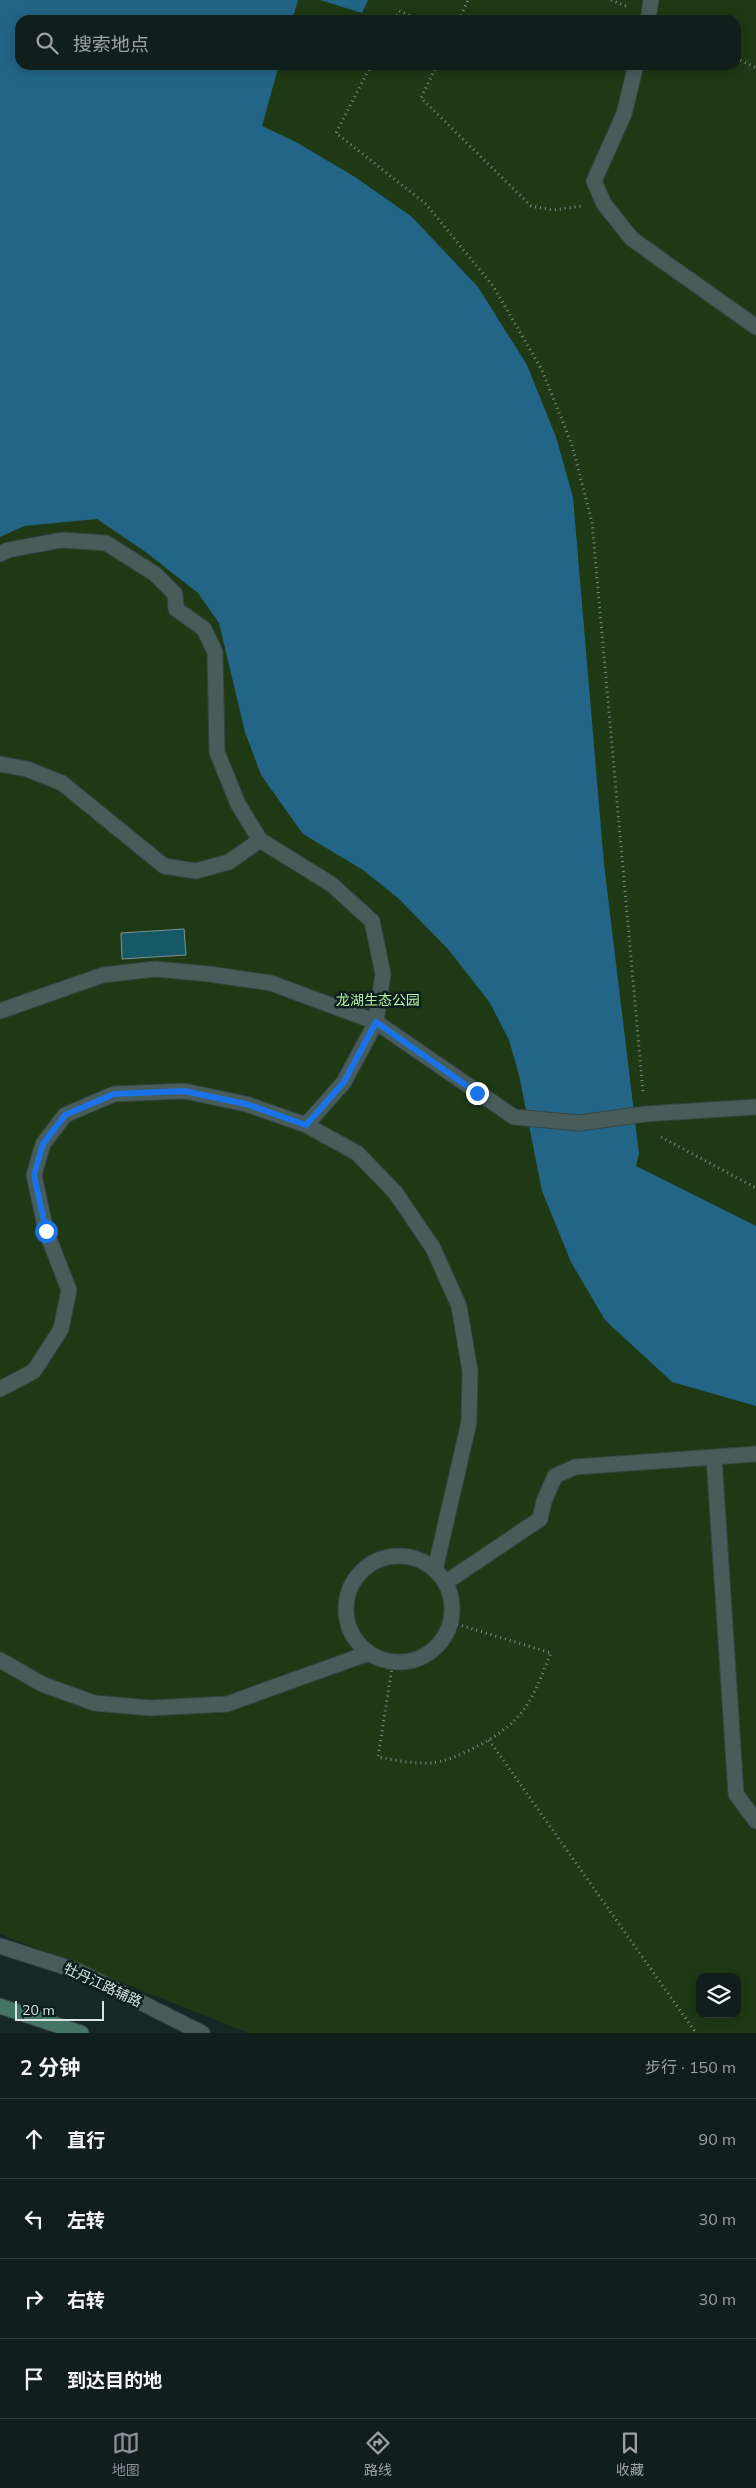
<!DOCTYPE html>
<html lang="zh">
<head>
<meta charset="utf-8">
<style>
  :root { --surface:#101e1c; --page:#192725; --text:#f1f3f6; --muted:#9ca2a3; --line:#303c3b; --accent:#8c9099 }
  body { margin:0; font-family:Mulish,"Noto Sans SC",sans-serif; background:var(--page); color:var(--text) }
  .controls { position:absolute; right:15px; bottom:15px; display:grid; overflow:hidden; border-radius:10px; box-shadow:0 2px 12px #0003 }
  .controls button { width:45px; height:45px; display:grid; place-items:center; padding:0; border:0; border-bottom:1px solid var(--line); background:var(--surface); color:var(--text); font:25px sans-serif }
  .scale { position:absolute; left:15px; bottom:12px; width:89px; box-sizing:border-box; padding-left:5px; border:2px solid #d9e4e2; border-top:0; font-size:14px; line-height:18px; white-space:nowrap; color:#d9e4e2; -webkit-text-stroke:4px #0c1f1d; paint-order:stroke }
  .stop { position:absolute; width:15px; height:15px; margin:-11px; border:4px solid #1a73e8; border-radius:50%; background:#fff }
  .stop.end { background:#1a73e8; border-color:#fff; box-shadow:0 1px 5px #0008 }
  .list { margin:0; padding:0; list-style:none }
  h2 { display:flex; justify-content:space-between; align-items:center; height:65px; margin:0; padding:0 20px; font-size:21px }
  h2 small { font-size:16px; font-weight:400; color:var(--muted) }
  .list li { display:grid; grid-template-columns:32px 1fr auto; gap:15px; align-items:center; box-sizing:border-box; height:80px; padding:0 20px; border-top:1px solid var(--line) }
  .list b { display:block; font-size:19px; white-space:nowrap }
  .list em { font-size:16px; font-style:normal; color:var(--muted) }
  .icon { flex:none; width:28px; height:28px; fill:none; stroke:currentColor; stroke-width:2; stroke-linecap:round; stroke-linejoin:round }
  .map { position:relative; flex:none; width:756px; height:2033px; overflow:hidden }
  .search { position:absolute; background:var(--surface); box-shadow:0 2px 12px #0003; left:15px; right:15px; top:15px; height:55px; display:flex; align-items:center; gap:12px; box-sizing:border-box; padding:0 18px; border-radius:15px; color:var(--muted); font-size:19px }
  .sheet { height:385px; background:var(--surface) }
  nav { display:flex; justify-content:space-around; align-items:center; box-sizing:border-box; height:70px; border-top:1px solid var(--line); background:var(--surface); font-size:14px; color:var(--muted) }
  nav a { display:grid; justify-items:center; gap:2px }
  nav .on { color:var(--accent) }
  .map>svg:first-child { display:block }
  .green { fill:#1e3914; fill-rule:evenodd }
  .water { fill:#236586 }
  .building { fill:#145964; stroke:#7e9397 }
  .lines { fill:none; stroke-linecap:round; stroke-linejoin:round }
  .minor-casing { stroke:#364442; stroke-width:17 }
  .secondary-casing { stroke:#364442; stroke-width:17 }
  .path { stroke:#7f8d8b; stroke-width:3; stroke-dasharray:1 4; stroke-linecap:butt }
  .minor { stroke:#485d5a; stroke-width:15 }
  .secondary { stroke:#447464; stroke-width:15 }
  .route { stroke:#1a73e8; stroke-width:6 }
  .labels { text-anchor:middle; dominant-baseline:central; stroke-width:5; stroke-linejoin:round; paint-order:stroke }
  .park-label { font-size:14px; fill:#baf2a8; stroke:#0c1f1d }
  .street-label { font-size:14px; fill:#d9e4e2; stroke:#0c1f1d }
</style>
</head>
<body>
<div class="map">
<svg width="756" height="2033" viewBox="0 0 756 2033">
  <rect width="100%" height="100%" fill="#162826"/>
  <path class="green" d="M 0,0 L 756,0 L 756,2033 L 248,2033 L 0,1934 ZM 20,20 L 736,20 L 736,65 L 20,65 ZM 700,1977 L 737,1977 L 737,2014 L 700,2014 Z"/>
  <path class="water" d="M 0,0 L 298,0 L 292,20 L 20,20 L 20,65 L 279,65 L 262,126 L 296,142 L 355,177 L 412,217 L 478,287 L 527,365 L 556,437 L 573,497 L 604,864 L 639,1154 L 636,1166 L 756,1226 L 756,1406 L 672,1382 L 605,1320 L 571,1262 L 542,1191 L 519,1075 L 509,1040 L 490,1003 L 448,949 L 398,898 L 363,870 L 303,834 L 261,775 L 245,732 L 219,623 L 198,593 L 147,553 L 97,519 L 24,526 L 0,537 Z
    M 320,0 L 368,0 L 362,13 Z"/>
  <path class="building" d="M 184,929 L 186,955 L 122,959 L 121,933 Z"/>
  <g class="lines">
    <g class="minor-casing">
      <path id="minor" d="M 648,20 L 651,0
        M 636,65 L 624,114 L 594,181 L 604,204 L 632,239 L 756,327
        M 0,554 L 8,550 L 62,540 L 106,543 L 155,574 L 175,594 L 176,609 L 204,629 L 215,652 L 217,752 L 238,804 L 260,840 L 331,884 L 372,921 L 383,974 L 376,1022 L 344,1082 L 306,1125
        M 0,764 L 27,769 L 62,783 L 164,866 L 196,871 L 229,862 L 260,840
        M 0,1011 L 103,975 L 155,969 L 209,974 L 271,983 L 376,1022 L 514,1117 L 579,1123 L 645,1114 L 756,1107
        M 0,1389 L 34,1371 L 61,1329 L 69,1290 L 46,1231 L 34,1175 L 43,1144 L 65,1115 L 114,1094 L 184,1091 L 246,1104 L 306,1125 L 357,1153 L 395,1192 L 433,1248 L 459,1306 L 470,1371 L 469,1422 L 435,1570
        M 714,1457 L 736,1794 L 756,1821
        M346 1609a53 53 0 1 1 106 0a53 53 0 1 1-106 0Z
        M 445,1583 L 540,1519 L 544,1501 L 555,1476 L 575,1467 L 756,1454
        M 0,1660 L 42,1684 L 94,1703 L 150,1708 L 227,1704 L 369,1653
        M 0,1946 L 78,1971 L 202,2033"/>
    </g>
    <g class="secondary-casing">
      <path id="secondary" d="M 0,2006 L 81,2033"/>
    </g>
    <path class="path" d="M 611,0 L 628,7
      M 395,20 L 399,11 L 420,20
      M 459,20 L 468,0
      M 736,58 L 756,68
      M 371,65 L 336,133 L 426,204 L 493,286 L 542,370 L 572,445 L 592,522 L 643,1092
      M 437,65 L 421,98 L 531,206 L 553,210 L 582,206
      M 661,1137 L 756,1188
      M 393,1661 L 378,1757 C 395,1760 413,1764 431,1763 C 454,1761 499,1737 515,1720 C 533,1702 541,1676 551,1653 L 450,1622
      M 489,1740 L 696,2033"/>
    <use href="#minor" class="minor"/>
    <use href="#secondary" class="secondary"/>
  </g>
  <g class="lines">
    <path class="route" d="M 46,1231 L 34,1175 L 43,1144 L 65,1115 L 114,1094 L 184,1091 L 246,1104 L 306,1125 L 344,1082 L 376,1022 L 477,1093"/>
  </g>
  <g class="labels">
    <g class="park-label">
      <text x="378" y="1000">龙湖生态公园</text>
    </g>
    <g class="street-label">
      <text transform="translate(103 1985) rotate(25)">牡丹江路辅路</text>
    </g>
  </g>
</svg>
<div class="controls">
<button><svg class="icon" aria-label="layers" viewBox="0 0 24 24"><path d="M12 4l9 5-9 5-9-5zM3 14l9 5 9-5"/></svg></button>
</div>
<div class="scale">20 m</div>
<div class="stop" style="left:46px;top:1231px"></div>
<div class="stop end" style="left:477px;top:1093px"></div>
<div class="search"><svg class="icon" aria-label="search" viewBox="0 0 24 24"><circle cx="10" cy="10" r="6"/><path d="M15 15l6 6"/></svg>搜索地点</div>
</div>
<section class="sheet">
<h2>2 分钟<small>步行 · 150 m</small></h2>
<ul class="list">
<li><svg class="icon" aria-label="ahead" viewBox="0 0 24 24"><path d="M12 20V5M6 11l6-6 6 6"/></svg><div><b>直行</b></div><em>90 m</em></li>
<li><svg class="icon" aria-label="left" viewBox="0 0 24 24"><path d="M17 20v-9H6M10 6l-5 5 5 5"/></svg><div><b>左转</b></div><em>30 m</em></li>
<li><svg class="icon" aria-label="right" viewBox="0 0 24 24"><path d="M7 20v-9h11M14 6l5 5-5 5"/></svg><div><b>右转</b></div><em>30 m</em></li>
<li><svg class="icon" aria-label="arrive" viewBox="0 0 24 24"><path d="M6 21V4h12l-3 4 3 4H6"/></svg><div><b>到达目的地</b></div></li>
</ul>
</section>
<nav>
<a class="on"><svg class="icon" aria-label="map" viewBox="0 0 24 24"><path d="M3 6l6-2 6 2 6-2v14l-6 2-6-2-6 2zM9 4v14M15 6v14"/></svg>地图</a>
<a><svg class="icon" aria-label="directions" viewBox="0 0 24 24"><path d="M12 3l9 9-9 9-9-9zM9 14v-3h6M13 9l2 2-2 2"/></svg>路线</a>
<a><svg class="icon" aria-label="saved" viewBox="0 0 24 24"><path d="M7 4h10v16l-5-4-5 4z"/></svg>收藏</a>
</nav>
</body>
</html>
